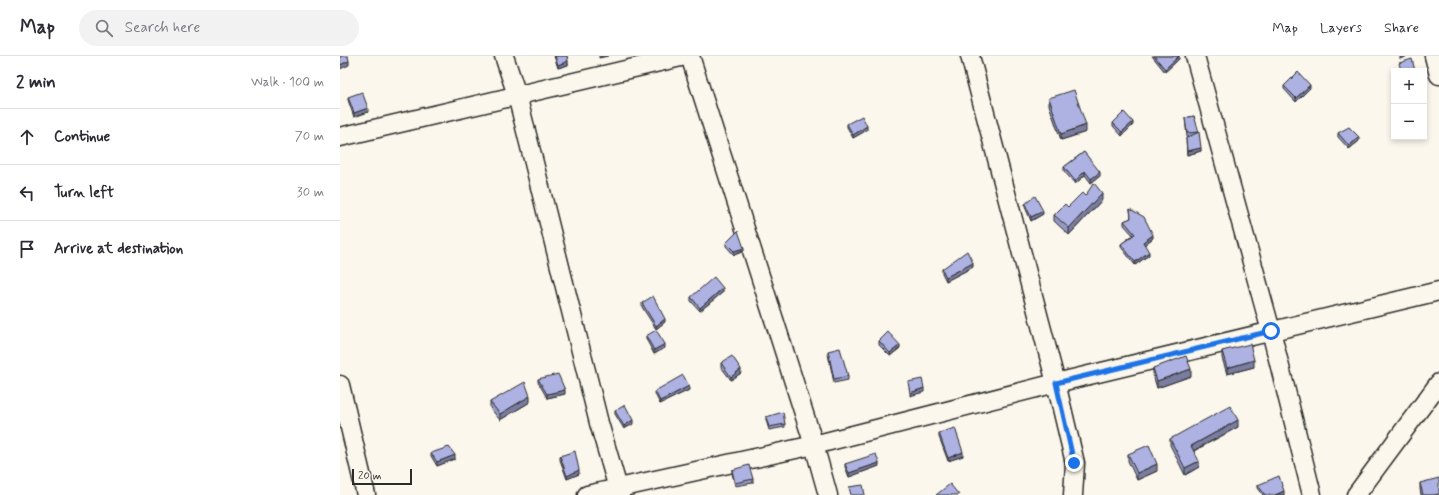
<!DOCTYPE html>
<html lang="en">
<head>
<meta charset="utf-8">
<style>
  :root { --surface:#fff; --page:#f2f2f3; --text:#2b2b33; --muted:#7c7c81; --line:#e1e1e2 }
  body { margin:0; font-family:Mynerve,sans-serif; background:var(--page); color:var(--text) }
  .controls { position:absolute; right:12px; top:12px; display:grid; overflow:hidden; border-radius:0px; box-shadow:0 2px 6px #0003 }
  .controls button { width:36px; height:36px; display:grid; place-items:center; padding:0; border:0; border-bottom:1px solid var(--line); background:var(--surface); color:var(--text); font:20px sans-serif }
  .scale { position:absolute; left:12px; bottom:10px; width:60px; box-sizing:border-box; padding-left:4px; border:2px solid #2b2b2b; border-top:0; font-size:11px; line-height:14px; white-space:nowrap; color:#2b2b2b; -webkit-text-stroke:3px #fbf7ec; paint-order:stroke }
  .stop { position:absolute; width:12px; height:12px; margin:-9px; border:3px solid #1a73e8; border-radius:50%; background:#fff }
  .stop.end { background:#1a73e8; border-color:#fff; box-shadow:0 1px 4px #0008 }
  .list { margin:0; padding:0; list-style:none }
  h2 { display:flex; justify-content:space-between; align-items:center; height:52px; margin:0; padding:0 16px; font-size:17px }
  h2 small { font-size:13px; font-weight:400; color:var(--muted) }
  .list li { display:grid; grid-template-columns:26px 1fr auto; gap:12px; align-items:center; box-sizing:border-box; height:56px; padding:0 16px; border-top:1px solid var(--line) }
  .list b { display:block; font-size:15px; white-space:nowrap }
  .list em { font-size:13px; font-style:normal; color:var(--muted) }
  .icon { flex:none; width:22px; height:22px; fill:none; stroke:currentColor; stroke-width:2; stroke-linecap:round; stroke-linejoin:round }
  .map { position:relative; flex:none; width:1099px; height:439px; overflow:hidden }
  header { display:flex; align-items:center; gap:24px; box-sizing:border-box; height:56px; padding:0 20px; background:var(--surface); border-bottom:1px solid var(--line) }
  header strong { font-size:19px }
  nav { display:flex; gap:22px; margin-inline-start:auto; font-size:14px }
  .search { width:280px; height:36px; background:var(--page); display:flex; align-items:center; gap:10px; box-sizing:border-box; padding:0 14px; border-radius:22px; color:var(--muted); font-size:15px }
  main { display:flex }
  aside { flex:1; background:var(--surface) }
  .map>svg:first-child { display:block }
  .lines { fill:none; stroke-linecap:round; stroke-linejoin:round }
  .minor-casing { stroke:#2b2b2b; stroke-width:21 }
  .minor { stroke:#fbf7ec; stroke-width:18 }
  .wall { fill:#9699c3; stroke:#2b2b2b }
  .shaded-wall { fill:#7a7d9f; stroke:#2b2b2b }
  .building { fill:#aeb2e3; stroke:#2b2b2b }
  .route { stroke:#1a73e8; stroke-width:5 }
</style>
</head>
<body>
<header>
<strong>Map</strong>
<div class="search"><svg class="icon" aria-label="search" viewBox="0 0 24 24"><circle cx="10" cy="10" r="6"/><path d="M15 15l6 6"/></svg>Search here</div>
<nav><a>Map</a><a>Layers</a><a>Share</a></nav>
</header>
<main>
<aside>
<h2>2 min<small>Walk · 100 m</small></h2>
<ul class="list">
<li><svg class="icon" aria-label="ahead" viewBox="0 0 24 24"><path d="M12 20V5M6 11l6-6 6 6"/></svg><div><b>Continue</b></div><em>70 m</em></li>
<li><svg class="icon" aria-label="left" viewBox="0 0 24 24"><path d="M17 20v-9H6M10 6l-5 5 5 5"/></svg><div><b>Turn left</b></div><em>30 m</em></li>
<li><svg class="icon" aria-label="arrive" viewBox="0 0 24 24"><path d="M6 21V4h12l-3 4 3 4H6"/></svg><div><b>Arrive at destination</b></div></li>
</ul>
</aside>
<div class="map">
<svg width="1099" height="439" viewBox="0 0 1099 439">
  <rect width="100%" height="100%" fill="#fbf7ec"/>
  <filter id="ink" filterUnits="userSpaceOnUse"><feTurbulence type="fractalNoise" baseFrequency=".025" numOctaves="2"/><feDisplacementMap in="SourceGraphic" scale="8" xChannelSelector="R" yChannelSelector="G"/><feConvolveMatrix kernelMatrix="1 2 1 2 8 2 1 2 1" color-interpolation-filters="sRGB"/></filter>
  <g filter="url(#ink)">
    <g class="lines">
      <g class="minor-casing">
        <path id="minor" d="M 164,0 L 177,39 L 259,367 L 280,439
          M 350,0 L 474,389 L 488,439
          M 630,0 L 716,327 L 735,407 L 733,439
          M 855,0 L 931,275 L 972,439
          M 1094,0 L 1099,19
          M 0,81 L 345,0
          M 0,329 L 26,439
          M 247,439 L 474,389 L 716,327 L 1099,235
          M 1016,439 L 1099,327"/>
      </g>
      <use href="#minor" class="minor"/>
    </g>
    <path class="wall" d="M 214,0 L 227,0 L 228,9 L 218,12 Z
      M 812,0 L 839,0 L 839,3 L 825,16 Z
      M 944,30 L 970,32 L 956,46 L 944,33 Z
      M 8,41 L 28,56 L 14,61 L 8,44 Z
      M 709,42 L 746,76 L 721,84 L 709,49 Z
      M 854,60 L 861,95 L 847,99 L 846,82 L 849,81 L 847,81 L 845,62 Z
      M 773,67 L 793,69 L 782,80 L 773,70 Z
      M 507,68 L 527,74 L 513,82 L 507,71 Z
      M 998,77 L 1019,85 L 1009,93 L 998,81 Z
      M 744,96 L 760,120 L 751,127 L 745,119 L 735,128 L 724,115 L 724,111 Z
      M 745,140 L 762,144 L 729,179 L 714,165 L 714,159 L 728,151 Z
      M 685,148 L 703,158 L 691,165 L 685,151 Z
      M 790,153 L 813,182 L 804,189 L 809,199 L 795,209 L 781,191 L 781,188 L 793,179 L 784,169 L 784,165 L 791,162 Z
      M 386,187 L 404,195 L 394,199 L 386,190 Z
      M 633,211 L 606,225 L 602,217 L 602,213 Z
      M 383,236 L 360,255 L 351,245 L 351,241 Z
      M 302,247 L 325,266 L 316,273 L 302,251 Z
      M 306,280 L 325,292 L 314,298 L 306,283 Z
      M 539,285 L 560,292 L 550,300 L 539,289 Z
      M 488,295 L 508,320 L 508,324 L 494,327 L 488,298 Z
      M 882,295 L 914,311 L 887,318 L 882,302 Z
      M 381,307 L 401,317 L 391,324 L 381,311 Z
      M 813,312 L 851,320 L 817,332 L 813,319 Z
      M 198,323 L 225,338 L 207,342 L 198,326 Z
      M 349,334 L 320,348 L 315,338 L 315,335 Z
      M 150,346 L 190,346 L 160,364 L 150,352 Z
      M 275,355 L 293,368 L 284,373 L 275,358 Z
      M 426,361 L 445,368 L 445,371 L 429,374 L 426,364 Z
      M 898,371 L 854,395 L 859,411 L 845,419 L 830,389 L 830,383 Z
      M 599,377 L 623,400 L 608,405 L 599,381 Z
      M 91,397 L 115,403 L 97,410 L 91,400 Z
      M 788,398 L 817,415 L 797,424 L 788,405 Z
      M 220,400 L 239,418 L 227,423 L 220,404 Z
      M 505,408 L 539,410 L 509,421 L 505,411 Z
      M 392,414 L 413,423 L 413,427 L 395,430 L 392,417 Z
      M 1080,427 L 1099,439 L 1081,439 L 1080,433 Z
      M 918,429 L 944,439 L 923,439 L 918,432 Z"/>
    <path class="shaded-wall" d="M 259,0 L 268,0 L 259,2 Z
      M 839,0 L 839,3 L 825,16 L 825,13 Z
      M 1060,0 L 1068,0 L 1060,3 Z
      M 9,5 L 9,9 L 0,13 L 0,9 Z
      M 228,5 L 228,9 L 218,12 L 218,9 Z
      M 970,29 L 970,32 L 956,46 L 956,42 Z
      M 28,52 L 28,56 L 14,61 L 14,57 Z
      M 793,66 L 793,69 L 782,80 L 782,76 Z
      M 746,69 L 746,76 L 721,84 L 721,78 Z
      M 527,70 L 527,74 L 513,82 L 513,79 Z
      M 1019,81 L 1019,85 L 1009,93 L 1009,90 Z
      M 861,92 L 861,95 L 847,99 L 847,95 Z
      M 745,115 L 745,119 L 735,128 L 735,125 Z
      M 760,116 L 760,120 L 751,127 L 751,123 Z
      M 762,137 L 762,144 L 729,179 L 729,172 Z
      M 703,155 L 703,158 L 691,165 L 691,161 Z
      M 813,179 L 813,182 L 803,190 L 803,186 Z
      M 404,192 L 404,195 L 394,199 L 394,195 Z
      M 809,196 L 809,199 L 795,209 L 795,206 Z
      M 633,207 L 633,211 L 606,225 L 606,221 Z
      M 383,232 L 383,236 L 360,255 L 360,252 Z
      M 325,263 L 325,266 L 316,273 L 316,270 Z
      M 325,288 L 325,292 L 314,298 L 314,294 Z
      M 560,289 L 560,292 L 550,300 L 550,297 Z
      M 914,304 L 914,311 L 887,318 L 887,312 Z
      M 401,313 L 401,317 L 391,324 L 391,321 Z
      M 851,313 L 851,320 L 817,332 L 817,325 Z
      M 349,330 L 349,334 L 320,348 L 320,345 Z
      M 584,332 L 584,336 L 570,340 L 570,337 Z
      M 225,334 L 225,338 L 207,342 L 207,338 Z
      M 190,340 L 190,346 L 160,364 L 160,358 Z
      M 293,364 L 293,368 L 284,373 L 284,370 Z
      M 898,364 L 898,371 L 851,396 L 851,390 Z
      M 623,396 L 623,400 L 608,405 L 608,402 Z
      M 115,399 L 115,403 L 97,410 L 97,406 Z
      M 859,405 L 859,411 L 845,419 L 845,412 Z
      M 539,407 L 539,410 L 509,421 L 509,417 Z
      M 817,408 L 817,415 L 797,424 L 797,417 Z
      M 239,414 L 239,418 L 227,423 L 227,420 Z
      M 944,435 L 944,439 L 935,439 Z"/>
    <path class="building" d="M 0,0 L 8,0 L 9,5 L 0,9 Z
      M 215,0 L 227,0 L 228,5 L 218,9 Z
      M 814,0 L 839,0 L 825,13 Z
      M 1072,3 L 1075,15 L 1061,15 L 1059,7 Z
      M 958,16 L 970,29 L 956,42 L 944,30 Z
      M 734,34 L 746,69 L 721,78 L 709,42 Z
      M 22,36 L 28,52 L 14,57 L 8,41 Z
      M 784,56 L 793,66 L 782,76 L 773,67 Z
      M 522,60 L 527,70 L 513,79 L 507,68 Z
      M 854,60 L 859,76 L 847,77 L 845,62 Z
      M 1009,71 L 1019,81 L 1009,90 L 998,77 Z
      M 859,76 L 861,92 L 847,95 L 846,82 Z
      M 744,96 L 760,116 L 751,123 L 745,115 L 735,125 L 724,111 Z
      M 754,127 L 762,137 L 729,172 L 714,159 L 725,148 L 728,151 L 742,137 L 745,140 Z
      M 695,140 L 703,155 L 691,161 L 685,148 Z
      M 790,153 L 804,161 L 813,179 L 803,186 L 809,196 L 795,206 L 781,188 L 795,178 L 784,165 L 791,162 Z
      M 398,175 L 404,192 L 394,195 L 386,187 Z
      M 627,195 L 633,207 L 606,221 L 602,213 Z
      M 374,221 L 383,232 L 360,252 L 351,241 Z
      M 313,240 L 325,263 L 316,270 L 302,247 Z
      M 316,274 L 325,288 L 314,294 L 306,280 Z
      M 548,276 L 560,289 L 550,297 L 539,285 Z
      M 910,288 L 914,304 L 887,312 L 882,295 Z
      M 500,292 L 508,320 L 494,323 L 488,295 Z
      M 392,300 L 401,313 L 391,321 L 381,307 Z
      M 846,300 L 851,313 L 817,325 L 813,312 Z
      M 218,318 L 225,334 L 207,338 L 198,323 Z
      M 343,319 L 349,330 L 320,345 L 315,335 Z
      M 582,323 L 584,332 L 570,337 L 568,326 Z
      M 185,326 L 190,340 L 160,358 L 150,346 Z
      M 285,349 L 293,364 L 284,370 L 275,355 Z
      M 890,350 L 898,364 L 851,390 L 859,405 L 845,412 L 830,383 Z
      M 443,356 L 445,368 L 429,371 L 426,361 Z
      M 615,372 L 623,396 L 608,402 L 599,377 Z
      M 809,389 L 817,408 L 797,417 L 788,398 Z
      M 109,391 L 115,399 L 97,406 L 91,397 Z
      M 235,395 L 239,414 L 227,420 L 220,400 Z
      M 536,398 L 539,407 L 509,417 L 505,408 Z
      M 409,409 L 413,423 L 395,427 L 392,414 Z
      M 939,420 L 944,435 L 935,439 L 925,439 L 918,429 Z
      M 1099,422 L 1099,438 L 1094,439 L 1083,439 L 1080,427 Z
      M 610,428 L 619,439 L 596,439 Z
      M 523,429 L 525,439 L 511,439 L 509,431 Z"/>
  </g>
  <g class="lines" filter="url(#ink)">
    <path class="route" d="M 734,407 L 716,327 L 931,275"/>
  </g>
</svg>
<div class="controls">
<button>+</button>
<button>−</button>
</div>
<div class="scale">20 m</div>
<div class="stop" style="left:931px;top:275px"></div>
<div class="stop end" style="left:734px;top:407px"></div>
</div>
</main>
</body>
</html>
